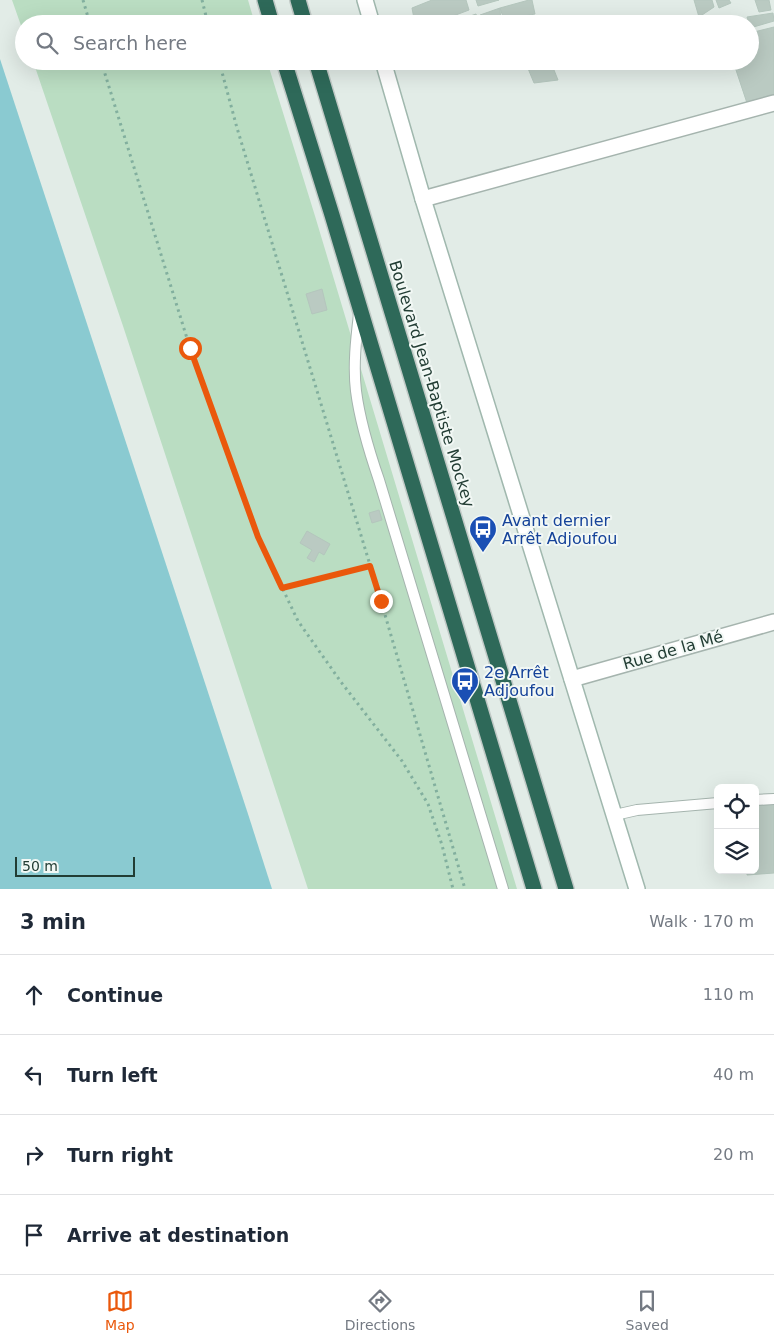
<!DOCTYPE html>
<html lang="en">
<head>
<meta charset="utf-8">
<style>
  :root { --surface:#fff; --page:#f6f6f7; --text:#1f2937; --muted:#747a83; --line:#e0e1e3; --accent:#ea580c }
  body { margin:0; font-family:"DejaVu Sans",sans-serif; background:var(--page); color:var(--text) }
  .controls { position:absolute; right:15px; bottom:15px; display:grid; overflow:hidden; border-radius:8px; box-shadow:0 5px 20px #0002 }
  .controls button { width:45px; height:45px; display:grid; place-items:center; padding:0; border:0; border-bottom:1px solid var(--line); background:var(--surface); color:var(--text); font:25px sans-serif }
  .scale { position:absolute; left:15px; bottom:12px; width:120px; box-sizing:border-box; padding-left:5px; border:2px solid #223d34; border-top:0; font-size:14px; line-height:18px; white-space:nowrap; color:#223d34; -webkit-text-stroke:4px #f2f8f5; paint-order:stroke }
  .stop { position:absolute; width:15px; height:15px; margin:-11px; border:4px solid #ea580c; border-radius:50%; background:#fff }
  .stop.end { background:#ea580c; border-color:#fff; box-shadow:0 1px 5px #0008 }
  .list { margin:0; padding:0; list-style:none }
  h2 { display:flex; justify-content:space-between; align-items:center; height:65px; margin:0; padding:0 20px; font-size:21px }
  h2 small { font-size:16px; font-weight:400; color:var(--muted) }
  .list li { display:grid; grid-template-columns:32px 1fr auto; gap:15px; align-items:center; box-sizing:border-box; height:80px; padding:0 20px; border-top:1px solid var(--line) }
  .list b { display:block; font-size:19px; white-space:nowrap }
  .list em { font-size:16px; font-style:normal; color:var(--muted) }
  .icon { flex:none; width:28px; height:28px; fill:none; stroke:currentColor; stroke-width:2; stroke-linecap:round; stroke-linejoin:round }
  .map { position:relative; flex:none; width:774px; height:889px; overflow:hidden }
  .search { position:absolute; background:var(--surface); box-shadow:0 5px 20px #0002; left:15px; right:15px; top:15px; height:55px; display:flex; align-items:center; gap:12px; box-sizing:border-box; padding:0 18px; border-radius:28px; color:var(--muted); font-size:19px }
  .sheet { height:385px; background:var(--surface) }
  nav { display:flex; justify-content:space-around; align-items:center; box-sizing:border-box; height:70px; border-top:1px solid var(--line); background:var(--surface); font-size:14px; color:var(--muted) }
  nav a { display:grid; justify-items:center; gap:2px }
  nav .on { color:var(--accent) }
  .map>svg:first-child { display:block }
  .green { fill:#baddc2 }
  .water { fill:#8acad1 }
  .building { fill:#bacac2; stroke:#b4c6bd }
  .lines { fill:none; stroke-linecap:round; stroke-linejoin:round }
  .lane-casing { stroke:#a5b4ae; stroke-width:12 }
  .street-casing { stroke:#a5b4ae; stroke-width:18 }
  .secondary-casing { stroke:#a0b8ae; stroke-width:18 }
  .highway-casing { stroke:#c1c9c6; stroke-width:18 }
  .path { stroke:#82af9e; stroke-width:3; stroke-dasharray:2.5 4; stroke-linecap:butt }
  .lane { stroke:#fff; stroke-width:10 }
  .street { stroke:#fff; stroke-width:15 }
  .secondary { stroke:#fff; stroke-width:15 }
  .highway { stroke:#2e6959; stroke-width:15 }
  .route { stroke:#ea580c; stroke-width:6 }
  .labels { text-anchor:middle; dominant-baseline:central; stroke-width:4; stroke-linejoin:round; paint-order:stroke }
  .street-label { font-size:16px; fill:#223d34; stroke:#f2f8f5 }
  .transit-label { font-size:16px; fill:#164399; stroke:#f2f8f5; text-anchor:start }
</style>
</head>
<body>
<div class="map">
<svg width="774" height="889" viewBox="0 0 774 889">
  <rect width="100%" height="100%" fill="#e2ece7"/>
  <path class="green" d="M 12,0 L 248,0 L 255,24 L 24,24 L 24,34 Z
    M 33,61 L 267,61 L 315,216 L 517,889 L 308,889 L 123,326 Z"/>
  <path class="water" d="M 0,59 L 249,817 L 272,889 L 0,889 Z"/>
  <path class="building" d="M 432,0 L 466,0 L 469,10 L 432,24 L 415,24 L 412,8 Z
    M 476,0 L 499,0 L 478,6 Z
    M 529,0 L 532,0 L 535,14 L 504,20 L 500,8 Z
    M 694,0 L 712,0 L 714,7 L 699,17 Z
    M 716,0 L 729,0 L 731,3 L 719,8 Z
    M 755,0 L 769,0 L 771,10 L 759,12 Z
    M 500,8 L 501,24 L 482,24 L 480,15 Z
    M 773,13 L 774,21 L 750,28 L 750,24 L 749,24 L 747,17 Z
    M 476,14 L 479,24 L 464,24 L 462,19 Z
    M 774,27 L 774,102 L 749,109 L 733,61 L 750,61 L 750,33 Z
    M 681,61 L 702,61 L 683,67 Z
    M 552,65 L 558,80 L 534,83 L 527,66 Z
    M 322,289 L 327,310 L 312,314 L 306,294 Z
    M 379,510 L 382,520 L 372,523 L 369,513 Z
    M 307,531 L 330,544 L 324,555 L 319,552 L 314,562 L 307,558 L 312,550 L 300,543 Z
    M 774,802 L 774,873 L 747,875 L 747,870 L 755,870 L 755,804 Z"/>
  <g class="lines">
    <g class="lane-casing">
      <path id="lane" d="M 359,314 C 356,339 353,366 356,391 C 360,422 369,451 379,480 L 503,889
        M 755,800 L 774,799
        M 615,815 L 637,810 L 718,803"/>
    </g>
    <g class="street-casing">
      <path id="street" d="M 423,199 L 774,103
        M 572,679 L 774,622"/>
    </g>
    <g class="secondary-casing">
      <path id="secondary" d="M 365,0 L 372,24
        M 383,61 L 423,199 L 637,889"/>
    </g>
    <g class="highway-casing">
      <path id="highway" d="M 265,0 L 272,24
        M 298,0 L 305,24
        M 284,61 L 332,215 L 534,889
        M 316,61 L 566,889"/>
    </g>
    <path class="path" d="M 83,0 L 90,24
      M 202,0 L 208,24
      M 101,61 L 190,348 L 258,537 L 298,621 L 341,682 L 402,761 L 428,804 L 442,845 L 453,889
      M 219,61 L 237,128 L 381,601 L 465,889
      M 282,588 L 370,566"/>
    <use href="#lane" class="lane"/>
    <use href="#street" class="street"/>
    <use href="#secondary" class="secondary"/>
    <use href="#highway" class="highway"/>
  </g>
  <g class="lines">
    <path class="route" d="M 190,348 L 258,537 L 282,588 L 370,566 L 381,601"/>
  </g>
  <defs>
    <g id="bus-pin" transform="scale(1.4375)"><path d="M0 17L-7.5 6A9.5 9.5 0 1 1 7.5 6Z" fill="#1a4fb4" stroke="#f2f8f5"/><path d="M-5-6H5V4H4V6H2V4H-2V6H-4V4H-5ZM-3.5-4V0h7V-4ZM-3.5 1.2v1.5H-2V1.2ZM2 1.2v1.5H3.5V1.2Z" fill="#fff"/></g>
  </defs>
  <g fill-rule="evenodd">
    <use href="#bus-pin" x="483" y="529"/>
    <use href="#bus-pin" x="465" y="681"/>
  </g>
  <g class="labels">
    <g class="street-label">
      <text transform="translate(432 384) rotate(73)">Boulevard Jean-Baptiste Mockey</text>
      <text transform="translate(673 650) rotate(-16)">Rue de la Mé</text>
    </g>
    <g class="transit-label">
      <text x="502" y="520">Avant dernier<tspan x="502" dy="18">Arrêt Adjoufou</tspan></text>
      <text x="484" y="672">2e Arrêt<tspan x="484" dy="18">Adjoufou</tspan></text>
    </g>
  </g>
</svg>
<div class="controls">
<button><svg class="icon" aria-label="locate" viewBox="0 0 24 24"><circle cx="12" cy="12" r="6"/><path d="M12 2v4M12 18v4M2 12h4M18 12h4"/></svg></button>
<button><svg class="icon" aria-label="layers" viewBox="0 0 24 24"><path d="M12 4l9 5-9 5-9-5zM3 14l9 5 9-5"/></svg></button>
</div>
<div class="scale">50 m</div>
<div class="stop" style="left:190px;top:348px"></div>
<div class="stop end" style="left:381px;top:601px"></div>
<div class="search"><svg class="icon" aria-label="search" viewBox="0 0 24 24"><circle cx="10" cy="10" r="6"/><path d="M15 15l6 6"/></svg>Search here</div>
</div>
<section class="sheet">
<h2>3 min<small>Walk · 170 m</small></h2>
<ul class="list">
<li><svg class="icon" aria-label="ahead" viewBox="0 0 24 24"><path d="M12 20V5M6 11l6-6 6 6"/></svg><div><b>Continue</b></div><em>110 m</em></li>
<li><svg class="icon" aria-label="left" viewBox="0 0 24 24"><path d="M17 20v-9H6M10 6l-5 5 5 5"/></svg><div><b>Turn left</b></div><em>40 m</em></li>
<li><svg class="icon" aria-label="right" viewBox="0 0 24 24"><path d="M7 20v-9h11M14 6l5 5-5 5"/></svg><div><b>Turn right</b></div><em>20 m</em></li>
<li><svg class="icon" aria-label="arrive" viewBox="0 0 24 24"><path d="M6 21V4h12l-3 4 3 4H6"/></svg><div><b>Arrive at destination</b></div></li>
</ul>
</section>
<nav>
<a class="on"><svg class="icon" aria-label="map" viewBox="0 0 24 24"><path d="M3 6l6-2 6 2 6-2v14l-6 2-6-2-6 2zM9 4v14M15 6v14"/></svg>Map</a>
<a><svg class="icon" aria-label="directions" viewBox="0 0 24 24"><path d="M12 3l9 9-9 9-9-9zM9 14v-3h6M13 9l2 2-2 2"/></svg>Directions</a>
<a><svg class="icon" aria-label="saved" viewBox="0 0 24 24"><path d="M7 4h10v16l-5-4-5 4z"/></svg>Saved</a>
</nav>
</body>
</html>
